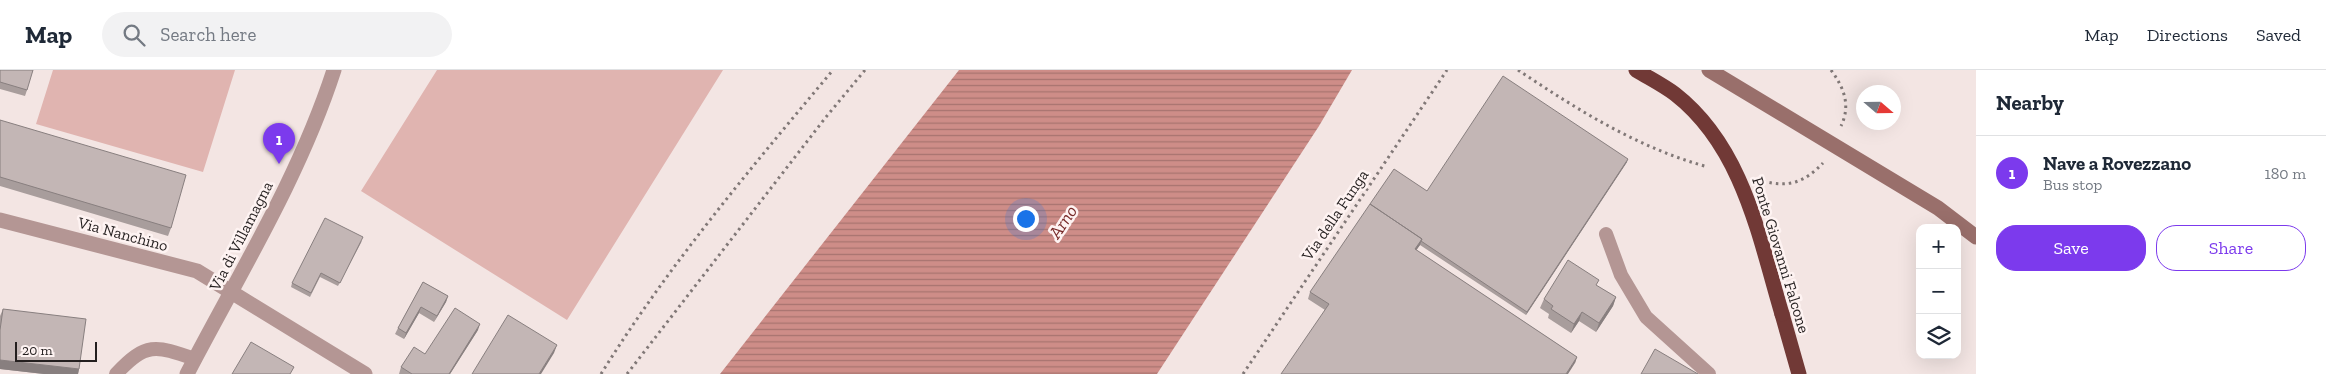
<!DOCTYPE html>
<html lang="en">
<head>
<meta charset="utf-8">
<style>
  :root { --surface:#fff; --page:#f2f2f3; --text:#1f2937; --muted:#747a83; --line:#e0e1e3; --accent:#7c3aed }
  body { margin:0; font-family:"Zilla Slab",serif; background:var(--page); color:var(--text) }
  .controls { position:absolute; right:15px; bottom:15px; display:grid; overflow:hidden; border-radius:10px; box-shadow:0 5px 20px #0002 }
  .controls button { width:45px; height:45px; display:grid; place-items:center; padding:0; border:0; border-bottom:1px solid var(--line); background:var(--surface); color:var(--text); font:25px sans-serif }
  .compass { position:absolute; left:1856px; top:15px; width:45px; height:45px; border-radius:50%; background:var(--surface); box-shadow:0 5px 20px #0002; rotate:110deg }
  .scale { position:absolute; left:15px; bottom:12px; width:82px; box-sizing:border-box; padding-left:5px; border:2px solid #241f1f; border-top:0; font-size:14px; line-height:18px; white-space:nowrap; color:#241f1f; -webkit-text-stroke:4px #fef3f2; paint-order:stroke }
  .you { position:absolute; left:1025px; top:148px; width:18px; height:18px; margin:-12px; border:4px solid #fff; border-radius:50%; background:#1a73e8; box-shadow:0 0 0 8px #1a73e833 }
  .badge { display:grid; place-items:center; width:32px; height:32px; border-radius:50%; background:var(--accent); color:#fff; font-size:16px; font-weight:700 }
  .pin { position:absolute; translate:-50% -41px; filter:drop-shadow(0 1px 2px #0008) }
  .pin::after { content:''; position:absolute; top:26px; width:18px; height:15px; background:inherit; clip-path:polygon(0 0,100% 0,50% 100%) }
  .list { margin:0; padding:0; list-style:none }
  h2 { display:flex; justify-content:space-between; align-items:center; height:65px; margin:0; padding:0 20px; font-size:21px }
  h2 small { font-size:16px; font-weight:400; color:var(--muted) }
  .list li { display:grid; grid-template-columns:32px 1fr auto; gap:15px; align-items:center; box-sizing:border-box; height:75px; padding:0 20px; border-top:1px solid var(--line) }
  .list b { display:block; font-size:19px; white-space:nowrap }
  .list p { margin:0; font-size:16px; white-space:nowrap; color:var(--muted) }
  .list em { font-size:16px; font-style:normal; color:var(--muted) }
  .actions { display:flex; gap:10px; padding:15px 20px }
  .actions a { flex:1; padding:11px 0; border:1px solid var(--accent); border-radius:20px; text-align:center; font-size:18px; color:var(--accent) }
  .actions .main { background:var(--accent); color:#fff }
  .icon { flex:none; width:28px; height:28px; fill:none; stroke:currentColor; stroke-width:2; stroke-linecap:round; stroke-linejoin:round }
  .map { position:relative; flex:none; width:1976px; height:304px; overflow:hidden }
  header { display:flex; align-items:center; gap:30px; box-sizing:border-box; height:70px; padding:0 25px; background:var(--surface); border-bottom:1px solid var(--line) }
  header strong { font-size:24px }
  nav { display:flex; gap:28px; margin-inline-start:auto; font-size:18px }
  .search { width:350px; height:45px; background:var(--page); display:flex; align-items:center; gap:12px; box-sizing:border-box; padding:0 18px; border-radius:28px; color:var(--muted); font-size:19px }
  main { display:flex }
  aside { flex:1; background:var(--surface) }
  .map>svg:first-child { display:block }
  .park { fill:#e0b4b0 }
  .water { fill:url(#water-rules) }
  .lines { fill:none; stroke-linecap:round; stroke-linejoin:round }
  .path { stroke:#817877; stroke-width:3; stroke-dasharray:2.5 4; stroke-linecap:butt }
  .lane { stroke:#b49694; stroke-width:14 }
  .street { stroke:#b49694; stroke-width:15 }
  .secondary { stroke:#996f6b; stroke-width:15 }
  .highway { stroke:#713936; stroke-width:15 }
  .highway-bridge { stroke:#713936; stroke-width:15 }
  .wall { fill:#a89d9c }
  .shaded-wall { fill:#887f7f }
  .building { fill:#c3b6b5; stroke:#887f7f }
  .labels { text-anchor:middle; dominant-baseline:central; stroke-width:5; stroke-linejoin:round; paint-order:stroke }
  .street-label { font-size:16px; fill:#241f1f; stroke:#fef3f2 }
  .water-label { font-size:18px; font-style:italic; fill:#782a29; stroke:#fef3f2 }
</style>
</head>
<body>
<header>
<strong>Map</strong>
<div class="search"><svg class="icon" aria-label="search" viewBox="0 0 24 24"><circle cx="10" cy="10" r="6"/><path d="M15 15l6 6"/></svg>Search here</div>
<nav><a>Map</a><a>Directions</a><a>Saved</a></nav>
</header>
<main>
<div class="map">
<svg width="1976" height="304" viewBox="0 0 1976 304">
  <defs>
    <pattern id="water-rules" width="6" height="5" patternUnits="userSpaceOnUse" patternTransform="scale(1.25)"><rect width="6" height="5" fill="#ce8d88"/><path d="M0 2.5h6" fill="none" stroke="#a7736f"/></pattern>
  </defs>
  <rect width="100%" height="100%" fill="#f3e5e3"/>
  <path class="park" d="M 53,0 L 235,0 L 203,102 L 36,54 Z
    M 437,0 L 723,0 L 567,250 L 361,121 Z"/>
  <path class="water" d="M 959,0 L 1352,0 L 1319,56 L 1157,304 L 720,304 Z"/>
  <g class="lines">
    <path class="path" d="M 1518,0 C 1578,40 1638,78 1708,97
      M 1831,0 C 1844,18 1851,35 1841,56
      M 1763,111 C 1789,118 1805,112 1823,93
      M 601,304 C 668,196 751,98 833,0
      M 627,304 L 826,47 L 865,0
      M 1243,304 L 1447,0"/>
    <path class="lane" d="M 1606,164 L 1621,205 L 1646,247 L 1709,304
      M 116,304 C 146,272 155,275 195,289"/>
    <path class="street" d="M 0,150 L 197,201 L 365,304
      M 187,304 C 239,204 299,108 334,0"/>
    <path class="secondary" d="M 1709,0 L 1938,138 L 1976,167"/>
    <path class="highway" d="M 1782,244 L 1799,304"/>
    <path class="highway-bridge" d="M 1636,0 C 1649,8 1663,15 1675,24 C 1743,77 1759,167 1782,244"/>
  </g>
  <path class="wall" d="M 0,0 L 27,20 L 25,26 L 0,19 Z
    M 0,50 L 171,158 L 168,166 L 0,116 Z
    M 1627,92 L 1526,245 L 1420,175 L 1416,180 L 1577,287 L 1575,293 L 1325,240 L 1308,229 L 1310,222 L 1427,121 Z
    M 362,171 L 338,216 L 320,207 L 310,227 L 291,217 L 292,213 Z
    M 423,212 L 448,226 L 446,232 L 434,252 L 419,243 L 404,269 L 395,264 L 398,258 Z
    M 1597,216 L 1616,227 L 1613,236 L 1596,262 L 1579,251 L 1571,263 L 1548,248 L 1549,244 L 1540,238 L 1544,229 Z
    M 3,239 L 79,299 L 78,304 L 44,304 L 0,299 L 0,246 Z
    M 478,260 L 450,304 L 399,304 L 401,297 L 425,284 Z"/>
  <path class="shaded-wall" d="M 1628,89 L 1627,92 L 1526,245 L 1527,242 Z
    M 1422,169 L 1420,175 L 1413,185 L 1415,179 Z
    M 448,226 L 446,232 L 434,252 L 437,246 Z
    M 1616,227 L 1613,236 L 1596,262 L 1599,253 Z
    M 421,237 L 419,243 L 404,269 L 406,263 Z
    M 1582,242 L 1579,251 L 1571,263 L 1574,254 Z
    M 480,254 L 478,260 L 450,304 L 449,304 Z
    M 557,275 L 554,283 L 541,304 L 539,304 Z
    M 1577,287 L 1575,293 L 1568,304 L 1566,304 Z
    M 0,290 L 79,299 L 78,304 L 44,304 L 0,299 Z"/>
  <path class="building" d="M 0,0 L 33,0 L 27,20 L 0,12 Z
    M 1503,6 L 1628,89 L 1527,242 L 1421,171 L 1422,169 L 1370,134 L 1394,99 L 1427,121 Z
    M 0,50 L 186,105 L 171,158 L 0,107 Z
    M 1370,134 L 1422,169 L 1415,179 L 1577,287 L 1566,304 L 1281,304 L 1329,234 L 1310,222 Z
    M 325,148 L 363,167 L 340,213 L 321,203 L 311,223 L 292,213 Z
    M 1568,190 L 1599,210 L 1596,215 L 1616,227 L 1599,253 L 1582,242 L 1574,254 L 1551,239 L 1553,236 L 1544,229 Z
    M 423,212 L 448,226 L 437,246 L 421,237 L 406,263 L 398,258 Z
    M 455,238 L 480,254 L 449,304 L 412,304 L 401,297 L 414,277 L 425,284 Z
    M 3,239 L 86,249 L 79,299 L 0,290 L 0,260 Z
    M 508,245 L 557,275 L 539,304 L 472,304 Z
    M 251,272 L 294,297 L 290,304 L 232,304 Z
    M 1655,279 L 1698,304 L 1641,304 Z"/>
  <g class="labels">
    <g class="street-label">
      <text transform="translate(1335 145) rotate(-56)">Via della Funga</text>
      <text transform="translate(123 164) rotate(15)">Via Nanchino</text>
      <text transform="translate(241 166) rotate(-63)">Via di Villamagna</text>
      <text transform="translate(1781 185) rotate(73)">Ponte Giovanni Falcone</text>
    </g>
    <g class="water-label">
      <text transform="translate(1063 152) rotate(-56)">Arno</text>
    </g>
  </g>
</svg>
<div class="controls">
<button>+</button>
<button>−</button>
<button><svg class="icon" aria-label="layers" viewBox="0 0 24 24"><path d="M12 4l9 5-9 5-9-5zM3 14l9 5 9-5"/></svg></button>
</div>
<svg class="compass" viewBox="-18 -18 36 36"><path d="M0-13l5 13h-10z" fill="#e53935"/><path d="M0 13l5-13h-10z" fill="#747a83"/></svg>
<div class="scale">20 m</div>
<div class="you"></div>
<div class="pin badge" style="left:279px;top:94px">1</div>
</div>
<aside>
<h2>Nearby<small></small></h2>
<ul class="list">
<li><span class="badge">1</span><div><b>Nave a Rovezzano</b><p>Bus stop</p></div><em>180 m</em></li>
</ul>
<div class="actions"><a class="main">Save</a><a>Share</a></div>
</aside>
</main>
</body>
</html>
